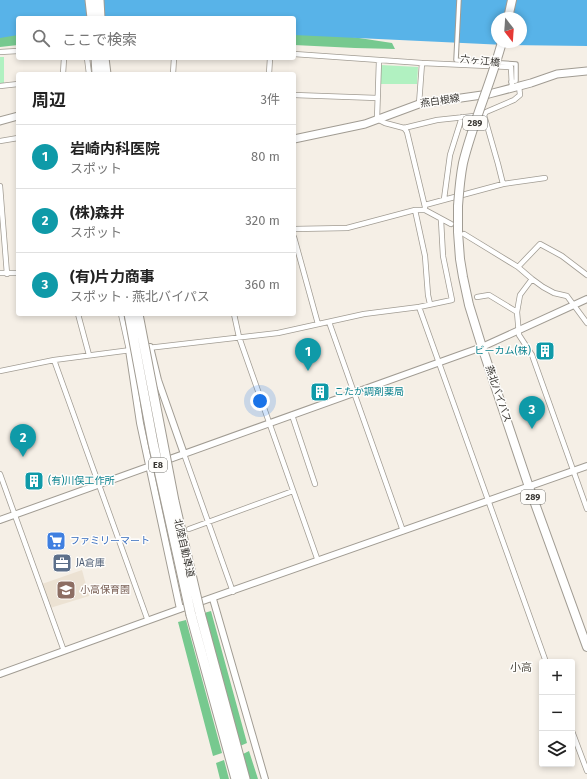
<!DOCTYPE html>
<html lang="ja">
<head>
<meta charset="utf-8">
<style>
  :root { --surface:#fff; --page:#f6f6f6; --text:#222; --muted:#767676; --line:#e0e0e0; --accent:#0b8043 }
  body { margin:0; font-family:"Fira Sans","Noto Sans JP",sans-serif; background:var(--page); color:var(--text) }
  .controls { position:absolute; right:12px; bottom:12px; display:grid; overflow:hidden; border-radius:4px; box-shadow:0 2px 6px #0003 }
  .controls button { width:36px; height:36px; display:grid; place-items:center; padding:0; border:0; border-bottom:1px solid var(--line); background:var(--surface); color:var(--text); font:20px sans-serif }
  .compass { position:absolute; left:491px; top:12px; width:36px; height:36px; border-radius:50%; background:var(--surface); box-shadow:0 2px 6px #0003; rotate:163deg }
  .you { position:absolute; left:260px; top:401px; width:14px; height:14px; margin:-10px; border:3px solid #fff; border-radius:50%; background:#1a73e8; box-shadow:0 0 0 6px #1a73e833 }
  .badge { display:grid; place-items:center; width:26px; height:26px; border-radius:50%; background:var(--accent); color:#fff; font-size:13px; font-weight:700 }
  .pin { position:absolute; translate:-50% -33px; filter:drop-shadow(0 1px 2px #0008) }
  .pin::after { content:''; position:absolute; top:21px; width:14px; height:12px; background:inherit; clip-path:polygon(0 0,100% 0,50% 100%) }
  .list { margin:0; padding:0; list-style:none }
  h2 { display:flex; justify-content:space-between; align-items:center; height:52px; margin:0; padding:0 16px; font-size:17px }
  h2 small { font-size:13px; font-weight:400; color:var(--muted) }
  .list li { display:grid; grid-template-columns:26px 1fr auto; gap:12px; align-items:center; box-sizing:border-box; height:64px; padding:0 16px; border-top:1px solid var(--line) }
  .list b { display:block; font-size:15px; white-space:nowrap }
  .list p { margin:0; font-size:13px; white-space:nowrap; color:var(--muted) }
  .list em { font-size:13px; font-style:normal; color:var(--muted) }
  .icon { flex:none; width:22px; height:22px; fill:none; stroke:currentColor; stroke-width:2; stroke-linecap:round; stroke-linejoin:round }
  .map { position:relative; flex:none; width:587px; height:779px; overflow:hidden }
  .search { position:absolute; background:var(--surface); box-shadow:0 2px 6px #0003; left:16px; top:16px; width:280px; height:44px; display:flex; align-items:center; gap:10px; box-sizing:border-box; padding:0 14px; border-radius:4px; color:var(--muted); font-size:15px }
  .panel { position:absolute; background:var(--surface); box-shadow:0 2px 6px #0003; left:16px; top:72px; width:280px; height:244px; border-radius:4px }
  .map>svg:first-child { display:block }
  .built { fill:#ece2d3 }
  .green { fill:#b1f1c1 }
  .forest { fill:#77c98f }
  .water { fill:#58b3e8; fill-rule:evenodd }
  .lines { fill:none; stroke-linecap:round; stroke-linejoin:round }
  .pedestrian-casing { stroke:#a19c93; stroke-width:5.5 }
  .minor-casing { stroke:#a19c93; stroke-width:6 }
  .tertiary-casing { stroke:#a19c93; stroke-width:8 }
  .secondary-casing { stroke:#a19c93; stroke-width:9 }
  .trunk-casing { stroke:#a19c93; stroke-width:10 }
  .motorway-casing { stroke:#a19c93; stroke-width:11 }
  .pedestrian { stroke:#fff; stroke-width:3.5 }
  .minor { stroke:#fff; stroke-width:4.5 }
  .tertiary { stroke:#fff; stroke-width:6 }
  .secondary { stroke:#fff; stroke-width:7 }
  .trunk { stroke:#fff; stroke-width:8 }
  .motorway { stroke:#fff; stroke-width:9 }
  .trunk-bridge-casing { stroke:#a19c93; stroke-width:10; stroke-linecap:butt }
  .motorway-bridge-casing { stroke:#a19c93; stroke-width:11; stroke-linecap:butt }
  .trunk-bridge { stroke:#fff; stroke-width:8 }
  .motorway-bridge { stroke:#fff; stroke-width:9 }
  .labels { text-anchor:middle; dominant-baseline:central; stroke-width:3; stroke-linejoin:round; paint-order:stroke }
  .shield { fill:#fefdfb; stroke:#73726e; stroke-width:1 }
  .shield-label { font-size:9px; font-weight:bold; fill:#383632 }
  .street-label { font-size:10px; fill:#383632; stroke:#fefdfb }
  .culture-label { font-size:10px; fill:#0d838f; stroke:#fefdfb; text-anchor:start }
  .shop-label { font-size:10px; fill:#366cbe; stroke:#fefdfb; text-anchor:start }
  .service-label { font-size:10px; fill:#4e5e75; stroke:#fefdfb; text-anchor:start }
  .education-label { font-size:10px; fill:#785e54; stroke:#fefdfb; text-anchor:start }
  .neighbourhood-label { font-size:11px; fill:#48443c; stroke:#fefdfb }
</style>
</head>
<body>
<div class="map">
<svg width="587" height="779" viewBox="0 0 587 779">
  <rect width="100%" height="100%" fill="#f5efe6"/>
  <path class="built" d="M 82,570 L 89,596 L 50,608 L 42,584 Z"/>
  <path class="green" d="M 0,57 L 4,57 L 4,84 L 0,84 Z
    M 381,65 L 418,67 L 417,84 L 380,84 Z"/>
  <path class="forest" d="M 18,31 L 18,45 L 0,47 L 0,34 Z
    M 294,32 L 346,36 L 392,43 L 395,49 L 355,48 L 294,45 Z
    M 211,611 L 247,743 L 240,746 L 204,613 Z
    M 186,620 L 222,753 L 213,756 L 178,622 Z
    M 249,751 L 258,779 L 250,779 L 243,754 Z
    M 224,760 L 229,779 L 220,779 L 216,763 Z"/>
  <path class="water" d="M 0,0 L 587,0 L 587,46 L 505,45 L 294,35 L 294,18 L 18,18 L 18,35 L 0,38 ZM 497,18 L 521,18 L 521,42 L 497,42 Z"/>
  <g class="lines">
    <g class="pedestrian-casing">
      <path id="pedestrian" d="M 459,0 L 456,60 L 516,64 L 516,81 L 511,82"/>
    </g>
    <g class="minor-casing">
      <path id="minor" d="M 0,52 L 18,51
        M 294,54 L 422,63 L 511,67 L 512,88
        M 87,58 L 89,74
        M 379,60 L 377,119 L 385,123 L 404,128 L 437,120 L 484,115 L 486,112 L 514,100 L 520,95 L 519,86
        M 63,74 L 64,58
        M 173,74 L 174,58
        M 269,74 L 270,58
        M 0,86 L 18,84
        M 294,95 L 377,98
        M 419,104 L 422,63
        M 484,115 L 498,164 L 503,184
        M 404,128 L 407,132 L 425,207
        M 0,141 L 18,138
        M 0,186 L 7,274
        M 444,199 L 450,155 L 462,117
        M 425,205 L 503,184 L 545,178
        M 415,210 L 425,256 L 428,295 L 430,304
        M 294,229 L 347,228 L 415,210 L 425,210 L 451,224
        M 464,234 L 518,267 L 532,279 L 543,287 L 554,293 L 567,296 L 587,323
        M 294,237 L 318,324
        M 518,267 L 540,244 L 562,256 L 587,275
        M 0,273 L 18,273
        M 532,279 L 520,295 L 517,312 L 519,335 L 532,355 L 587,509
        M 477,297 L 489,295 L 517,312
        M 419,307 L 546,662
        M 78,314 L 89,355
        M 121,314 L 129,350
        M 234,314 L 239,337 L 318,561
        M 329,322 L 403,531
        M 148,348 L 278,333 L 364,314 L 419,307 L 452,300 L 443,256 L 441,220
        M 54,360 L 148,621
        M 0,371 L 54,360 L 131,350
        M 292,415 L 315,484
        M 184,454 L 233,592
        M 0,474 L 64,651
        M 189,529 L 293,491
        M 572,731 L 587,771"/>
    </g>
    <g class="tertiary-casing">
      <path id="tertiary" d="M 150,347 L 158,380 L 184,454
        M 129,350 L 140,423 L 180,609
        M 0,520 L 482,347 L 587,299
        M 213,599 L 265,779
        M 0,674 L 180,609 L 587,466"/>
    </g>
    <g class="secondary-casing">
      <path id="secondary" d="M 0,121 L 18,116
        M 294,139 L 365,124 L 419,104 L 489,94 L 531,83 L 557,74 L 587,71"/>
    </g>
    <g class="trunk-casing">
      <path id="trunk" d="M 508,18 L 512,0
        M 458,206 L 458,232 L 460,259 L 463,277 L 469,305 L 482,347 L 529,487 L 587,647"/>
    </g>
    <g class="motorway-casing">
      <path id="motorway" d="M 90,0 L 92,18
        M 99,0 L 100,18
        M 96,58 L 97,74
        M 104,58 L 106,74
        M 200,613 L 245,779
        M 191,615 L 236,779"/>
    </g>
    <use href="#pedestrian" class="pedestrian"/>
    <use href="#minor" class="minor"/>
    <use href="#tertiary" class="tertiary"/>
    <use href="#secondary" class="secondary"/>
    <use href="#trunk" class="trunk"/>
    <use href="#motorway" class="motorway"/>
    <g class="trunk-bridge-casing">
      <path id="trunk-bridge" d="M 458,206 C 459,192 460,178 463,163 C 473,122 491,83 502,42"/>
    </g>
    <g class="motorway-bridge-casing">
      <path id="motorway-bridge" d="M 129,314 L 153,443 L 191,615
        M 138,314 L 174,501 L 200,613"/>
    </g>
    <use href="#trunk-bridge" class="trunk-bridge"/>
    <use href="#motorway-bridge" class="motorway-bridge"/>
  </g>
  <defs>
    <g id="building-square" transform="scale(1)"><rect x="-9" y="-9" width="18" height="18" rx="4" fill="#0f9aa8" stroke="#fefdfb"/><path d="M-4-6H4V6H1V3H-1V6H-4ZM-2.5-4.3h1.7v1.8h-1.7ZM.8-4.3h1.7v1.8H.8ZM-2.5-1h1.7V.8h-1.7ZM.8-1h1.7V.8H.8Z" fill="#fff"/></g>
    <g id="supermarket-square" transform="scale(1)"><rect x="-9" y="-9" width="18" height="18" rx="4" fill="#3f7fe0" stroke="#fefdfb"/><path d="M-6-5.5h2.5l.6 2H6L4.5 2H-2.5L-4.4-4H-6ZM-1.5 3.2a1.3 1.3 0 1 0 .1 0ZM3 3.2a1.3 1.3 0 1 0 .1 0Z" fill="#fff"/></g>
    <g id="office-square" transform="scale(1)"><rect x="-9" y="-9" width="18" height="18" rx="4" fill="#5c6f8a" stroke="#fefdfb"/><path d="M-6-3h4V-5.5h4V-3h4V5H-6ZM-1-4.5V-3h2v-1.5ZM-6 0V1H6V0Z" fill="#fff"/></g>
    <g id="school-square" transform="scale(1)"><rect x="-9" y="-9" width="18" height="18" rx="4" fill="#8d6e63" stroke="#fefdfb"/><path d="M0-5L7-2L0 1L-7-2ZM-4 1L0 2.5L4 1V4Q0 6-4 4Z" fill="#fff"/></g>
  </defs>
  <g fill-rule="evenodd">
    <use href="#building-square" x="545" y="351"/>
    <use href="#building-square" x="320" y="392"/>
    <use href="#building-square" x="34" y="481"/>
    <use href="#supermarket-square" x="56" y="541"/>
    <use href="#office-square" x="62" y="563"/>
    <use href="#school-square" x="66" y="590"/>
  </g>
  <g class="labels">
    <g class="shield">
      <rect x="463" y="116" width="24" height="14" rx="3"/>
      <rect x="149" y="458" width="18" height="14" rx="3"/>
      <rect x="521" y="490" width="24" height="14" rx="3"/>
    </g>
    <g class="shield-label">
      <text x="475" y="123">289</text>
      <text x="158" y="465">E8</text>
      <text x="533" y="497">289</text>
    </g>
    <g class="street-label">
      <text transform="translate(480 61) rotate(6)">六ヶ江橋</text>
      <text transform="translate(440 101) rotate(-9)">燕白根線</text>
      <text transform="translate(498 394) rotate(71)">燕北バイパス</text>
      <text transform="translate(184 548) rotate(77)">北陸自動車道</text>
    </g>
    <g class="culture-label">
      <text x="531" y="351" text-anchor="end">ビーカム(株)</text>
      <text x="334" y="392">こたか調剤薬局</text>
      <text x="48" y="481">(有)川俣工作所</text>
    </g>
    <g class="shop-label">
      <text x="70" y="541">ファミリーマート</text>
    </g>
    <g class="service-label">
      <text x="76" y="563">JA倉庫</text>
    </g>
    <g class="education-label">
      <text x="80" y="590">小高保育園</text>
    </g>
    <g class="neighbourhood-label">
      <text x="521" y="667">小高</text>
    </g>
  </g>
</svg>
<div class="controls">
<button>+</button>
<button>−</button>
<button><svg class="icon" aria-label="layers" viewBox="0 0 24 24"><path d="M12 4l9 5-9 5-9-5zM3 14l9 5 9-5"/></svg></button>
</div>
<svg class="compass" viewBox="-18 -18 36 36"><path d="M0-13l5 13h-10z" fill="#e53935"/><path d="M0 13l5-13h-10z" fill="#767676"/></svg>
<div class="you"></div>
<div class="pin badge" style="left:308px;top:371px;background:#0f9aa8">1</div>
<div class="pin badge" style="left:23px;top:457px;background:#0f9aa8">2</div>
<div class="pin badge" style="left:532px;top:429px;background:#0f9aa8">3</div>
<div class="search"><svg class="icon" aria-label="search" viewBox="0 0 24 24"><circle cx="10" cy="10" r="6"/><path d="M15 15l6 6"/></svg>ここで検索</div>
<section class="panel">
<h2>周辺<small>3件</small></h2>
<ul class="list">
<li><span class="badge" style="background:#0f9aa8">1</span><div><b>岩崎内科医院</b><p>スポット</p></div><em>80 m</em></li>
<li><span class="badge" style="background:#0f9aa8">2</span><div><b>(株)森井</b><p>スポット</p></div><em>320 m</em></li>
<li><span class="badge" style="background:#0f9aa8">3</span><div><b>(有)片力商事</b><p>スポット · 燕北バイパス</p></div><em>360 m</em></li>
</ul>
</section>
</div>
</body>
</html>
